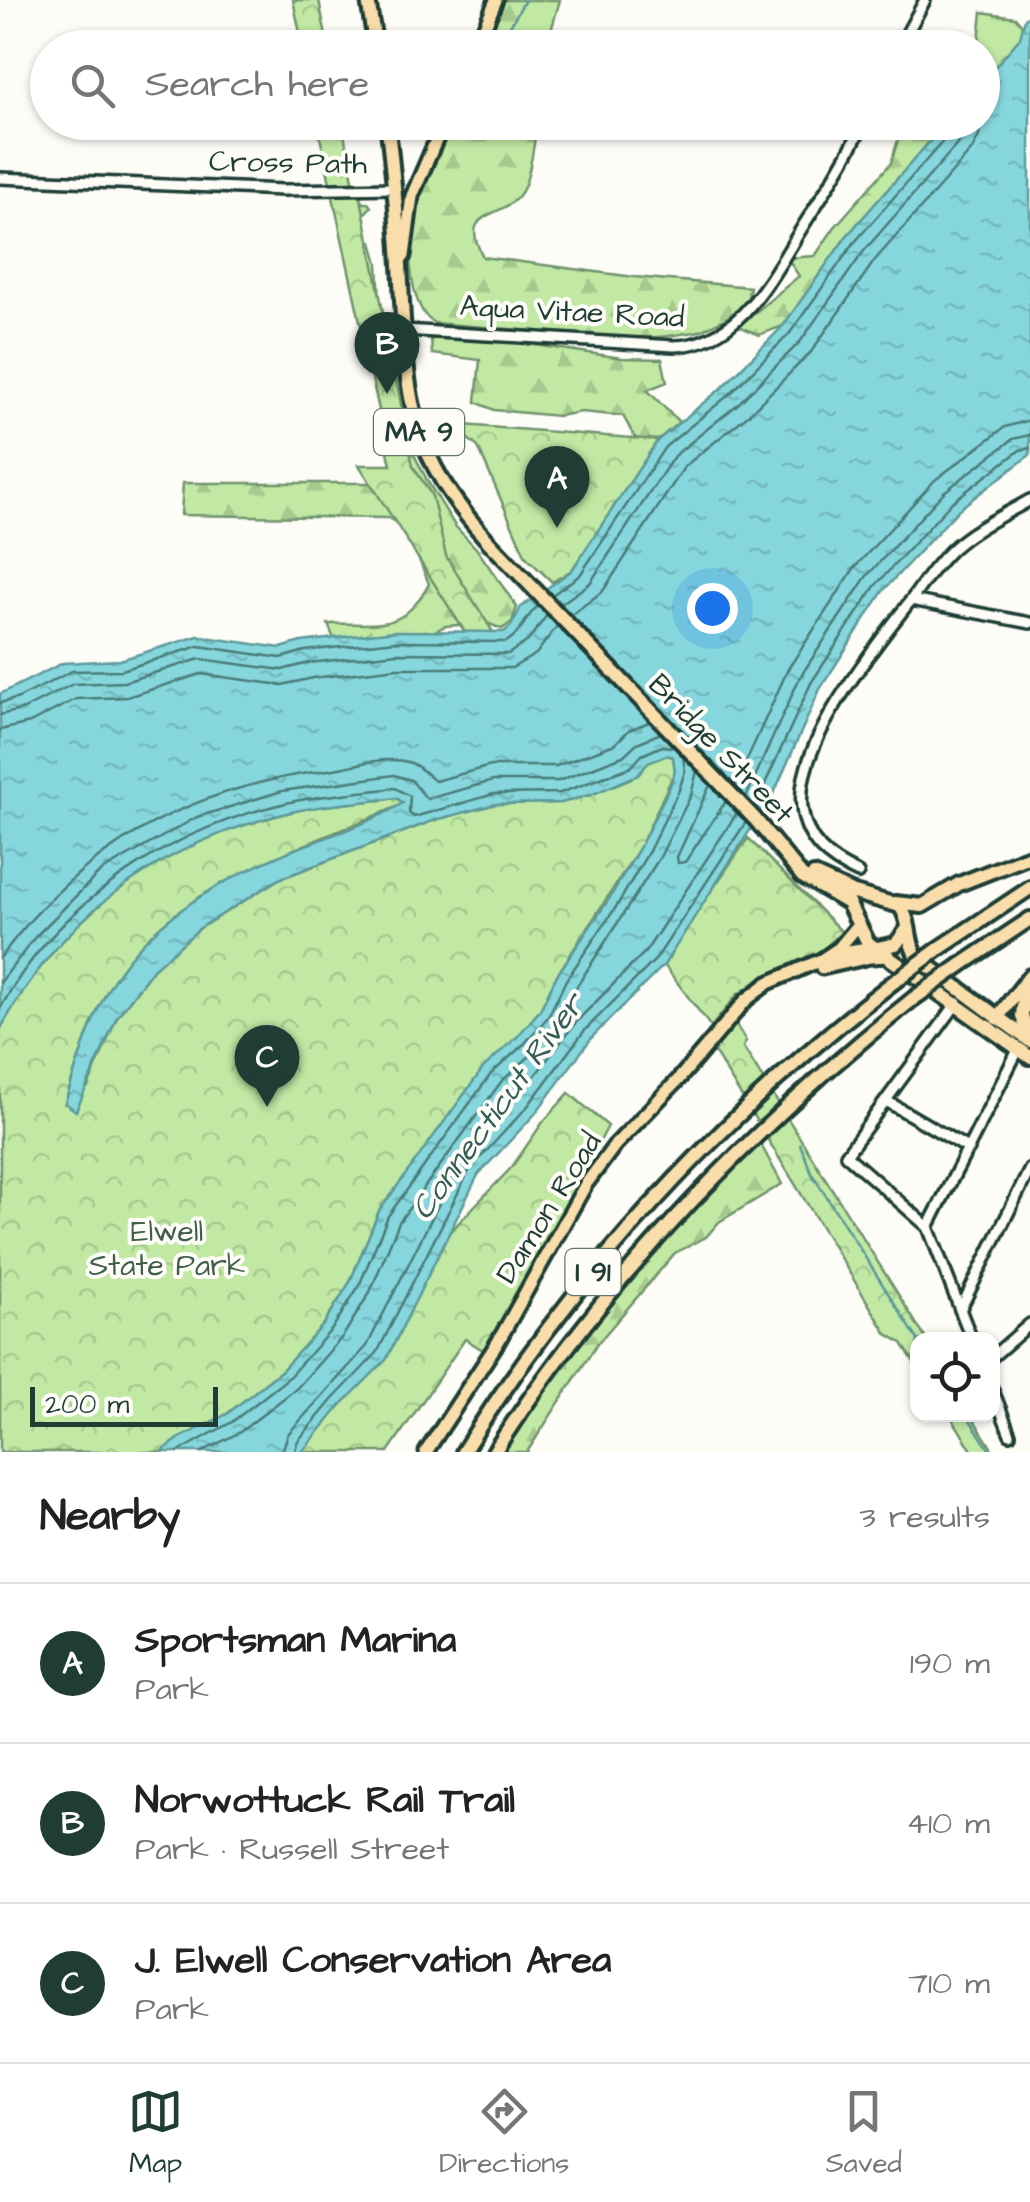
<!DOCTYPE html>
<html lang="en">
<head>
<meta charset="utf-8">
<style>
  :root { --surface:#fff; --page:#f2f2f2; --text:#222; --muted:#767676; --line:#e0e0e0; --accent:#1f3d34 }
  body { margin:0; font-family:"Architects Daughter",sans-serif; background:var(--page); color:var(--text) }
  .controls { position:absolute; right:30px; bottom:30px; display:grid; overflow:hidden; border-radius:20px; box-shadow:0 2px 8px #0004 }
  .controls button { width:90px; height:90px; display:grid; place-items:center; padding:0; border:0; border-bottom:2px solid var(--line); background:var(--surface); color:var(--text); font:50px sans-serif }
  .scale { position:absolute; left:30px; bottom:25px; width:188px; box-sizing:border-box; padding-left:10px; border:5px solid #1f3d34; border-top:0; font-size:28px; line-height:35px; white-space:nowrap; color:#1f3d34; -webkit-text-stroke:8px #fdfcf7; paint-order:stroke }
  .you { position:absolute; left:712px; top:608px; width:35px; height:35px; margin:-25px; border:8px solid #fff; border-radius:50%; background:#1a73e8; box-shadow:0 0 0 15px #1a73e833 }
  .badge { display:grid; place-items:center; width:65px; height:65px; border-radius:50%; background:var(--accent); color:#fff; font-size:32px; font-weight:700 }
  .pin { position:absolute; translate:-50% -82px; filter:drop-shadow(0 2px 5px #0008) }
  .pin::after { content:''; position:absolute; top:52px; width:35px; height:30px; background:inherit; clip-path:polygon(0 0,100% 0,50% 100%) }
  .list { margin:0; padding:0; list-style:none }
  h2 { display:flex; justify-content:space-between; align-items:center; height:130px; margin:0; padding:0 40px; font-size:42px }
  h2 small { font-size:32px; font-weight:400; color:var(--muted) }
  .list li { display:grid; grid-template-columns:65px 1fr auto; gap:30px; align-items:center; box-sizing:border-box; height:160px; padding:0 40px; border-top:2px solid var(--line) }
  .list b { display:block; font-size:38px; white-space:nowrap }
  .list p { margin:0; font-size:32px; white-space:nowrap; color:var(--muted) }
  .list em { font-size:32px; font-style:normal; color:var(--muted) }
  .icon { flex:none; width:55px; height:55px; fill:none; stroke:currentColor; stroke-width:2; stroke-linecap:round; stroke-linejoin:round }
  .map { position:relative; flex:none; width:1030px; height:1452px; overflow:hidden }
  .search { position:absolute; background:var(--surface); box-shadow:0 2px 8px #0004; left:30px; right:30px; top:30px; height:110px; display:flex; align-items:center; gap:25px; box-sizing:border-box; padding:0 35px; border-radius:55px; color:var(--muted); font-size:38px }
  .sheet { height:610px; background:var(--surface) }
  nav { display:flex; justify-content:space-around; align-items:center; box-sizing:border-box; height:140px; border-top:2px solid var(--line); background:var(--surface); font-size:28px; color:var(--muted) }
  nav a { display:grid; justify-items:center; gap:5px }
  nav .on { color:var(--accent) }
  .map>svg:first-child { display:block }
  .forest { fill:url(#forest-firs); stroke:#70936c; stroke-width:2.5 }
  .park { fill:url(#park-crowns); stroke:#70936c; stroke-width:2.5 }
  .water { fill:url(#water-ripples); stroke:#5d9999; stroke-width:2.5 }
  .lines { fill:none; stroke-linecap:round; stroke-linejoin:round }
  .shore { stroke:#487b78; stroke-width:2.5 }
  .stream { stroke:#5d9999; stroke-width:2.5 }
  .minor-casing { stroke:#1f3d34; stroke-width:16 }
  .major-casing { stroke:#1f3d34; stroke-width:19 }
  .highway-casing { stroke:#1f3d34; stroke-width:20 }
  .minor { stroke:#fdfcf7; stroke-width:9 }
  .major { stroke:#f9deab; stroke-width:11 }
  .highway { stroke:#f9deab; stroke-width:12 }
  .highway-bridge-casing { stroke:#1f3d34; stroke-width:20; stroke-linecap:butt }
  .highway-bridge { stroke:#f9deab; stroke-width:12 }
  .labels { text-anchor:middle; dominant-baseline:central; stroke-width:8; stroke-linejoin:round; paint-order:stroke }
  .shield { fill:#fdfcf7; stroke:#62766e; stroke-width:2.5 }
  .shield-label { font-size:28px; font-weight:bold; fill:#1f3d34 }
  .street-label { font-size:30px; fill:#1f3d34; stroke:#fdfcf7 }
  .park-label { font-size:30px; fill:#3f5f4a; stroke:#fdfcf7 }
  .water-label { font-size:32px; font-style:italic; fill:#345c56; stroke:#fdfcf7 }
</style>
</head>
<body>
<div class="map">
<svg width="1030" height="1452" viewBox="0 0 1030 1452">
  <defs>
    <pattern id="forest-firs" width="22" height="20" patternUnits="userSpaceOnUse" patternTransform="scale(2.5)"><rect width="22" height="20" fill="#c1e9a4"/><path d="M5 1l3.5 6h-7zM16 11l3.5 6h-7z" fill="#a5c98e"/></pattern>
    <pattern id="park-crowns" width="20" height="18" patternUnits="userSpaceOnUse" patternTransform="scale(2.5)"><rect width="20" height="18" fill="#c1e9a4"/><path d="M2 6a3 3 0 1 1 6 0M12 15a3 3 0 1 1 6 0" fill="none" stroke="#a5c98e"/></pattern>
    <pattern id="water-ripples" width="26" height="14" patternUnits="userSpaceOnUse" patternTransform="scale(2.5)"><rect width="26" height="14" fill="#86d7dd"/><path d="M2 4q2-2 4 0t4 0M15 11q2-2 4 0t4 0" fill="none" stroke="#73b9be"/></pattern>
  </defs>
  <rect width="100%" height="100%" fill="#fdfcf7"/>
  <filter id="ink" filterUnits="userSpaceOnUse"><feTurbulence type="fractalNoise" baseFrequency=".01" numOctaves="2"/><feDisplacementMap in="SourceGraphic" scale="20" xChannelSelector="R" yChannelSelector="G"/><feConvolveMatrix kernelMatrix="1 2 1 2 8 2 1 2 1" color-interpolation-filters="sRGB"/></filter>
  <g filter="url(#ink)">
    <path class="forest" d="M 500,0 L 560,0 L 548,41 L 552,47 L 481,48 Z
      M 982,12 L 1015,17 L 1023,26 L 1020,38 L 983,81 L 982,48 L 978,48 Z
      M 448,122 L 538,123 C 533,143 532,168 524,187 C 509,223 455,204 483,257 L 634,277 L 750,287 L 747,302 L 731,316 L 700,331 L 669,336 L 634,339 L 434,323 C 406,306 407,235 414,204 C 421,177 437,149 448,122 Z
      M 903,123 L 946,123 L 846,237 L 783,326 L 759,335 L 739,326 L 799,276 L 787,258 L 815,256 L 834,228 L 891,163 Z
      M 353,203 L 368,203 L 371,207 L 358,220 L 359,227 L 372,242 L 378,263 L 380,304 L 397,421 L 428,482 L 455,526 L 476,548 L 517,607 L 512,622 L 502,629 L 487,623 L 445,626 L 429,634 L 334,639 L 328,624 C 379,622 401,634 429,584 L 406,528 L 388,518 L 181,515 L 183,483 L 389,483 L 393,472 L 368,360 L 355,277 Z
      M 431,338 L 522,343 L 622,358 L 662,359 L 667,382 L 647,390 L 679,422 L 658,440 L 636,439 L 623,416 L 581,412 L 558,416 L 494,410 L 476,402 L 480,360 L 432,354 Z
      M 759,1141 L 782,1184 L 719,1222 L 706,1237 L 675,1253 L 597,1344 L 527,1452 L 502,1452 L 596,1320 L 665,1237 Z"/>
    <path class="park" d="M 293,0 L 319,0 L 328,47 L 303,47 Z
      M 317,123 L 342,123 L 354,185 L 360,193 L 413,466 L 432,496 L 446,556 L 541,710 L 520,719 L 359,465 L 391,465 Z
      M 450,424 L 658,440 L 572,570 L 552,582 L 526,557 L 478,447 Z
      M 667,755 L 673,757 L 675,771 L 640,847 L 557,975 L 540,1010 L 379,1211 L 350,1282 L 324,1324 L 282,1370 L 227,1414 L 180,1438 L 161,1452 L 0,1452 L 0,1030 C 62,915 157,845 283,814 C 320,804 360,803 397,798 L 403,804 C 301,850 169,884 109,988 C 89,1023 77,1064 65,1103 L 88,1087 L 117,1017 L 154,968 L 200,928 L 279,879 L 435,820 L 496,804 L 561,803 L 593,794 L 638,775 L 648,763 Z
      M 748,838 L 842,932 L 810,961 L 765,976 L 737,995 L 711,1027 L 664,965 L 692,919 Z
      M 734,1022 L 746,1041 L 743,1047 L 926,1339 L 918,1340 L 917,1367 L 902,1343 L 887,1334 L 713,1050 Z
      M 569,1093 L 608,1126 L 528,1275 L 483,1350 L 465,1339 L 388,1452 L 287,1452 L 344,1402 L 362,1378 L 444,1238 L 512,1167 L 543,1122 Z
      M 950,1415 L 971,1415 L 994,1452 L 973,1452 Z"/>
    <path class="water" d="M 1030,14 L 1030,455 L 959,509 L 883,591 L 820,689 L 775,791 L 664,965 L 593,1036 L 535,1114 L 478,1175 L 386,1360 L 341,1405 L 302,1452 L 161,1452 L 180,1438 L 227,1414 L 282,1370 L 324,1324 L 350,1282 L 379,1211 L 484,1067 L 517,1037 L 540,1010 L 557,975 L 609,899 L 640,847 L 670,786 L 675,771 L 673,757 L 667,755 L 648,762 L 638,775 L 593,794 L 561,803 L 496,804 L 435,820 L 279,879 L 200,928 L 154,968 L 117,1017 L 76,1111 L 65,1103 C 77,1065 89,1023 109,988 C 145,925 211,885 276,857 C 317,839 365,827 403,803 L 397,798 C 360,803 320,804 283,814 C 157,845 62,915 0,1030 L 0,694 L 63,663 L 120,660 L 198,636 L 281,648 L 301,642 L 395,631 L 504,632 L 511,626 L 521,607 L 572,570 L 658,440 L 723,387 L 783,326 L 846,237 L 946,123 L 982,122 L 983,81 L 1020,38 L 1025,18 Z"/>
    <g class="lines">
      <path class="shore" d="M 552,595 L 580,575 L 665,447 L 730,394 L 790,333 L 854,243 L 950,133 L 953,122
        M 561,604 L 590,583 L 674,456 L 738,404 L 800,342 L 864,251 L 960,141 L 965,122
        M 571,615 L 603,591 L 685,466 L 748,415 L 811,352 L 875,260 L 972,150 L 979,136 L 980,122
        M 0,703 L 19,698 L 72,671 L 122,670 L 199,646 L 281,658 L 305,651 L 396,641 L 506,642 C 522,633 525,617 538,606
        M 0,715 L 24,709 L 73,684 L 124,682 L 200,659 L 282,670 L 309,663 L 397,653 L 508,654 L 528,641 L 547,615
        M 0,730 L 30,723 L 76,699 L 127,697 L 201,674 L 282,685 L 313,678 L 398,668 L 512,668 L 536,654 L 557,626
        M 710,785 L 677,857 L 678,863 L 685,862 L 726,801
        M 735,786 L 788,669 L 855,567 L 935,480 L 1005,427 L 1030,420
        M 746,797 L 800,677 L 866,577 L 944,492 L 1013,439 L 1030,435
        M 755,806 L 811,683 L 875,586 L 952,502 L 1020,450 L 1030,448
        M 0,958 C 83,845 190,788 328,770 C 352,767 387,754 411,763 C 421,767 427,775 435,781 L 491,766 L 556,766 L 615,744 L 629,730 L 649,722
        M 0,983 L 35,937 L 100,872 L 197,817 L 282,791 L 394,775 L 411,780 L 427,799 L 493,781 L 558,781 L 623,756 L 637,743 L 661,733
        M 0,1009 C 57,903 167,831 282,804 C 318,795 358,793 395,788 L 410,796 L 409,813 L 414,817 L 494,794 L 560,793 L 631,767 L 642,755 L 662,746 L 674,747
        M 178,1452 L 232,1422 L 288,1378 L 332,1329 L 359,1286 L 388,1216 L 491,1074 L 524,1044 L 548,1017 L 566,980 L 618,904 L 649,851 L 679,790 L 685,771 L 683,756
        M 202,1452 L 240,1432 L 297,1388 L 343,1336 L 370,1292 L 399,1222 L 501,1082 L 533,1053 L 559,1022 L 577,986 L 660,857 L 691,795 L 697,771
        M 282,1452 L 288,1434 L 367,1346 L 460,1162 L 517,1099 L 576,1022 L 646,951 L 737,813
        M 295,1452 L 297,1442 L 333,1399 L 377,1353 L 470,1169 L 527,1107 L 585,1030 L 656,959 L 746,822"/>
      <path class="stream" d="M 497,48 L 525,0
        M 800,1144 L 812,1174 L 918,1340
        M 966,1414 L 991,1452"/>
      <g class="minor-casing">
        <path id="minor" d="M 899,48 L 925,0
          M 0,178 L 283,190 L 395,188
          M 403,330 L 674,346 C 741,345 774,272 805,223 C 826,190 847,158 864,122
          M 911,600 L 1030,623
          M 858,873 C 829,860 806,842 802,808 C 794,743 877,645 914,596 C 926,579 937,563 952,549 C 975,528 1004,515 1030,500
          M 957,1003 L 846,1155 L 928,1227 L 972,1340
          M 888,1102 L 969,1149
          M 928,1227 L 1019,1048
          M 960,1310 L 1030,1169
          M 992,1357 L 1030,1324
          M 992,1388 L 1010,1434"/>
      </g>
      <g class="major-casing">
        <path id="major" d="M 476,48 L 496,0
          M 404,256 L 412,196 L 444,122
          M 834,961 L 849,951 L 873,947
          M 822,968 L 870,957 L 889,956
          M 426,1452 L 498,1342 L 586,1184 L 615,1145 L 678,1080 L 746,1000 L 768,983 L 821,960 L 839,948 L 859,924"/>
      </g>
      <g class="highway-casing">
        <path id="highway" d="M 368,0 L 376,48
          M 387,122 C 394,176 398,229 401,282 C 407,398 407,451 489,542 L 755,819 L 802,876 L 848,903 L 868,943 L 1030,1057
          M 814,875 L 851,892 L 900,906 C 912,922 906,942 918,958 L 1030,1041
          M 895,903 L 922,906 L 959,884 L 1030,856
          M 877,948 L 896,944 L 908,928
          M 940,948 L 1030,888
          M 961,965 L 1030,919
          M 1025,989 L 1022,1016 L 1029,1038
          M 997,1018 L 1030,976
          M 463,1452 C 577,1271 722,1115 891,984
          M 494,1452 C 607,1276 750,1129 913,999"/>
      </g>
      <use href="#minor" class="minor"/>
      <use href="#major" class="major"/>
      <use href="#highway" class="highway"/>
      <g class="highway-bridge-casing">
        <path id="highway-bridge" d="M 891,984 L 940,948
          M 913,999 L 961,965"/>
      </g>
      <use href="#highway-bridge" class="highway-bridge"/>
    </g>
  </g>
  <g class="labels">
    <g class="shield">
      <rect x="374" y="409" width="90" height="46" rx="8"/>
      <rect x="565.5" y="1249" width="55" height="46" rx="8"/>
    </g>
    <g class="shield-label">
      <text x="419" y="432">MA 9</text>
      <text x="593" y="1272">I 91</text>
    </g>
    <g class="street-label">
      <text transform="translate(288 163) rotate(1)">Cross Path</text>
      <text transform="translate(572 312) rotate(3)">Aqua Vitae Road</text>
      <text transform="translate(721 749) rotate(46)">Bridge Street</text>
      <text transform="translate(549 1208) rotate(-58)">Damon Road</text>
    </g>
    <g class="park-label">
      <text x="167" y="1232">Elwell<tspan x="167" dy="34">State Park</tspan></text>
    </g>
    <g class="water-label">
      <text transform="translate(498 1107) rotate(-54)">Connecticut River</text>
    </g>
  </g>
</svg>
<div class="controls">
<button><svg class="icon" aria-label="locate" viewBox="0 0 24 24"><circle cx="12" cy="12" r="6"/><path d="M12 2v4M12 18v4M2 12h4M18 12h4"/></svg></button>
</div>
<div class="scale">200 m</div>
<div class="you"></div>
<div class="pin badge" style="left:557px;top:528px">A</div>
<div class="pin badge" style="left:387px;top:394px">B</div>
<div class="pin badge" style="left:267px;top:1107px">C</div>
<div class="search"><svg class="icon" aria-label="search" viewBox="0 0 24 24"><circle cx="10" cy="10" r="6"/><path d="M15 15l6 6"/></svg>Search here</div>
</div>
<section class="sheet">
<h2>Nearby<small>3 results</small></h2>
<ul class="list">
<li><span class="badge">A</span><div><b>Sportsman Marina</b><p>Park</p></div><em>190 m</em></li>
<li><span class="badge">B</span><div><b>Norwottuck Rail Trail</b><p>Park · Russell Street</p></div><em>410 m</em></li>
<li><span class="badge">C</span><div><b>J. Elwell Conservation Area</b><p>Park</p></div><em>710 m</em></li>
</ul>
</section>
<nav>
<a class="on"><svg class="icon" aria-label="map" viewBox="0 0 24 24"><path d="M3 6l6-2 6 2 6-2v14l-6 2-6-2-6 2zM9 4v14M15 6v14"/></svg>Map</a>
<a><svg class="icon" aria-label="directions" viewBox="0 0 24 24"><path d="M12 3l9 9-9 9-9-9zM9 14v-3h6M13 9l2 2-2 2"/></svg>Directions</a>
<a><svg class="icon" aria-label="saved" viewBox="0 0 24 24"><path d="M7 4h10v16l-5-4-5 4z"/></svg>Saved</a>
</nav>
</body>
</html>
